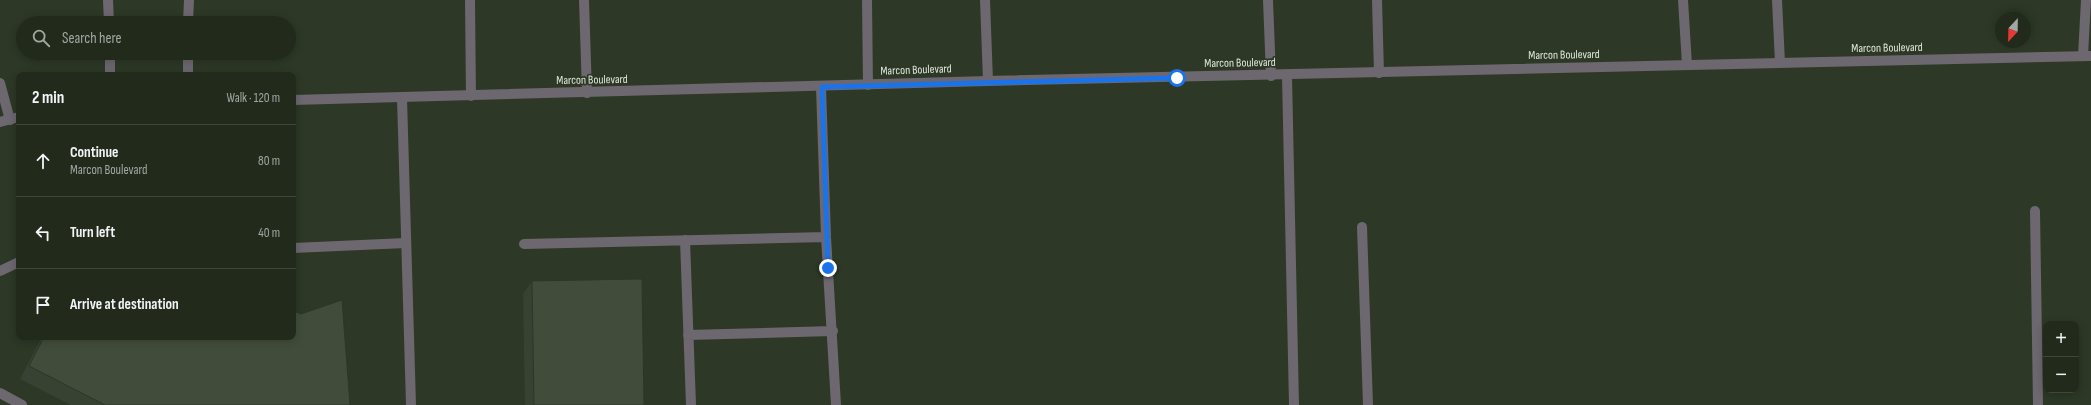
<!DOCTYPE html>
<html lang="en">
<head>
<meta charset="utf-8">
<style>
  :root { --surface:#222a1c; --page:#2e3629; --text:#f1f3f6; --muted:#a2a7a3; --line:#3f463b }
  body { margin:0; font-family:"Sofia Sans Condensed",sans-serif; background:var(--page); color:var(--text) }
  .controls { position:absolute; right:12px; bottom:12px; display:grid; overflow:hidden; border-radius:8px; box-shadow:0 2px 10px #0003 }
  .controls button { width:36px; height:36px; display:grid; place-items:center; padding:0; border:0; border-bottom:1px solid var(--line); background:var(--surface); color:var(--text); font:20px sans-serif }
  .compass { position:absolute; left:1995px; top:12px; width:36px; height:36px; border-radius:50%; background:var(--surface); box-shadow:0 2px 10px #0003; rotate:202deg }
  .stop { position:absolute; width:12px; height:12px; margin:-9px; border:3px solid #1a73e8; border-radius:50%; background:#fff }
  .stop.end { background:#1a73e8; border-color:#fff; box-shadow:0 1px 4px #0008 }
  .list { margin:0; padding:0; list-style:none }
  h2 { display:flex; justify-content:space-between; align-items:center; height:52px; margin:0; padding:0 16px; font-size:17px }
  h2 small { font-size:13px; font-weight:400; color:var(--muted) }
  .list li { display:grid; grid-template-columns:26px 1fr auto; gap:12px; align-items:center; box-sizing:border-box; height:72px; padding:0 16px; border-top:1px solid var(--line) }
  .list b { display:block; font-size:15px; white-space:nowrap }
  .list p { margin:0; font-size:13px; white-space:nowrap; color:var(--muted) }
  .list em { font-size:13px; font-style:normal; color:var(--muted) }
  .icon { flex:none; width:22px; height:22px; fill:none; stroke:currentColor; stroke-width:2; stroke-linecap:round; stroke-linejoin:round }
  .map { position:relative; flex:none; width:2091px; height:405px; overflow:hidden }
  .search { position:absolute; background:var(--surface); box-shadow:0 2px 10px #0003; left:16px; top:16px; width:280px; height:44px; display:flex; align-items:center; gap:10px; box-sizing:border-box; padding:0 14px; border-radius:22px; color:var(--muted); font-size:15px }
  .panel { position:absolute; background:var(--surface); box-shadow:0 2px 10px #0003; left:16px; top:72px; width:280px; height:268px; border-radius:8px }
  .map>svg:first-child { display:block }
  .lines { fill:none; stroke-linecap:round; stroke-linejoin:round }
  .service { stroke:#6d6770; stroke-width:10 }
  .tertiary { stroke:#6d6770; stroke-width:10 }
  .wall { fill:#384232 }
  .building { fill:#414d3a; stroke:#2e3629 }
  .route { stroke:#1a73e8; stroke-width:5 }
  .labels { text-anchor:middle; dominant-baseline:central; stroke-width:3.5; stroke-linejoin:round; paint-order:stroke }
  .street-label { font-size:12px; fill:#dfe7db; stroke:#2d3826 }
</style>
</head>
<body>
<div class="map">
<svg width="2091" height="405" viewBox="0 0 2091 405">
  <rect width="100%" height="100%" fill="#2d3826"/>
  <g class="lines">
    <path class="service" d="M 108,0 L 109,23
      M 470,0 L 471,96
      M 584,0 L 587,93
      M 867,0 L 868,85
      M 985,0 L 988,81
      M 1268,0 L 1271,76
      M 1377,0 L 1379,73
      M 1683,0 L 1687,65
      M 1777,0 L 1780,63
      M 188,23 L 189,0
      M 110,53 L 110,75
      M 2083,56 L 2086,0
      M 188,75 L 188,53
      M 1287,76 L 1294,405
      M 0,83 L 10,120
      M 821,87 L 826,237 L 836,405
      M 402,98 L 411,405
      M 2035,211 L 2038,405
      M 1362,227 L 1368,405
      M 685,240 L 691,405
      M 524,244 L 826,237
      M 293,248 L 406,243
      M 0,271 L 19,262
      M 688,335 L 833,331
      M 0,393 L 22,405"/>
    <path class="tertiary" d="M 293,100 L 988,81 L 2091,56
      M 0,122 L 19,117"/>
  </g>
  <path class="wall" d="M 532,281 L 644,405 L 525,405 L 523,294 Z
    M 42,337 L 293,337 L 350,405 L 71,405 L 20,379 Z"/>
  <path class="building" d="M 642,279 L 644,405 L 534,405 L 532,281 Z
    M 342,300 L 350,405 L 105,405 L 29,366 L 44,337 L 293,337 L 293,311 L 301,314 Z"/>
  <g class="lines">
    <path class="route" d="M 828,268 L 822,87 L 1177,78"/>
  </g>
  <g class="labels">
    <g class="street-label">
      <text transform="translate(1887 48) rotate(-1)">Marcon Boulevard</text>
      <text transform="translate(1564 55) rotate(-1)">Marcon Boulevard</text>
      <text transform="translate(1240 63) rotate(-1)">Marcon Boulevard</text>
      <text transform="translate(916 70) rotate(-2)">Marcon Boulevard</text>
      <text transform="translate(592 80) rotate(-1)">Marcon Boulevard</text>
    </g>
  </g>
</svg>
<div class="controls">
<button>+</button>
<button>−</button>
</div>
<svg class="compass" viewBox="-18 -18 36 36"><path d="M0-13l5 13h-10z" fill="#e53935"/><path d="M0 13l5-13h-10z" fill="#a2a7a3"/></svg>
<div class="stop" style="left:1177px;top:78px"></div>
<div class="stop end" style="left:828px;top:268px"></div>
<div class="search"><svg class="icon" aria-label="search" viewBox="0 0 24 24"><circle cx="10" cy="10" r="6"/><path d="M15 15l6 6"/></svg>Search here</div>
<section class="panel">
<h2>2 min<small>Walk · 120 m</small></h2>
<ul class="list">
<li><svg class="icon" aria-label="ahead" viewBox="0 0 24 24"><path d="M12 20V5M6 11l6-6 6 6"/></svg><div><b>Continue</b><p>Marcon Boulevard</p></div><em>80 m</em></li>
<li><svg class="icon" aria-label="left" viewBox="0 0 24 24"><path d="M17 20v-9H6M10 6l-5 5 5 5"/></svg><div><b>Turn left</b></div><em>40 m</em></li>
<li><svg class="icon" aria-label="arrive" viewBox="0 0 24 24"><path d="M6 21V4h12l-3 4 3 4H6"/></svg><div><b>Arrive at destination</b></div></li>
</ul>
</section>
</div>
</body>
</html>
